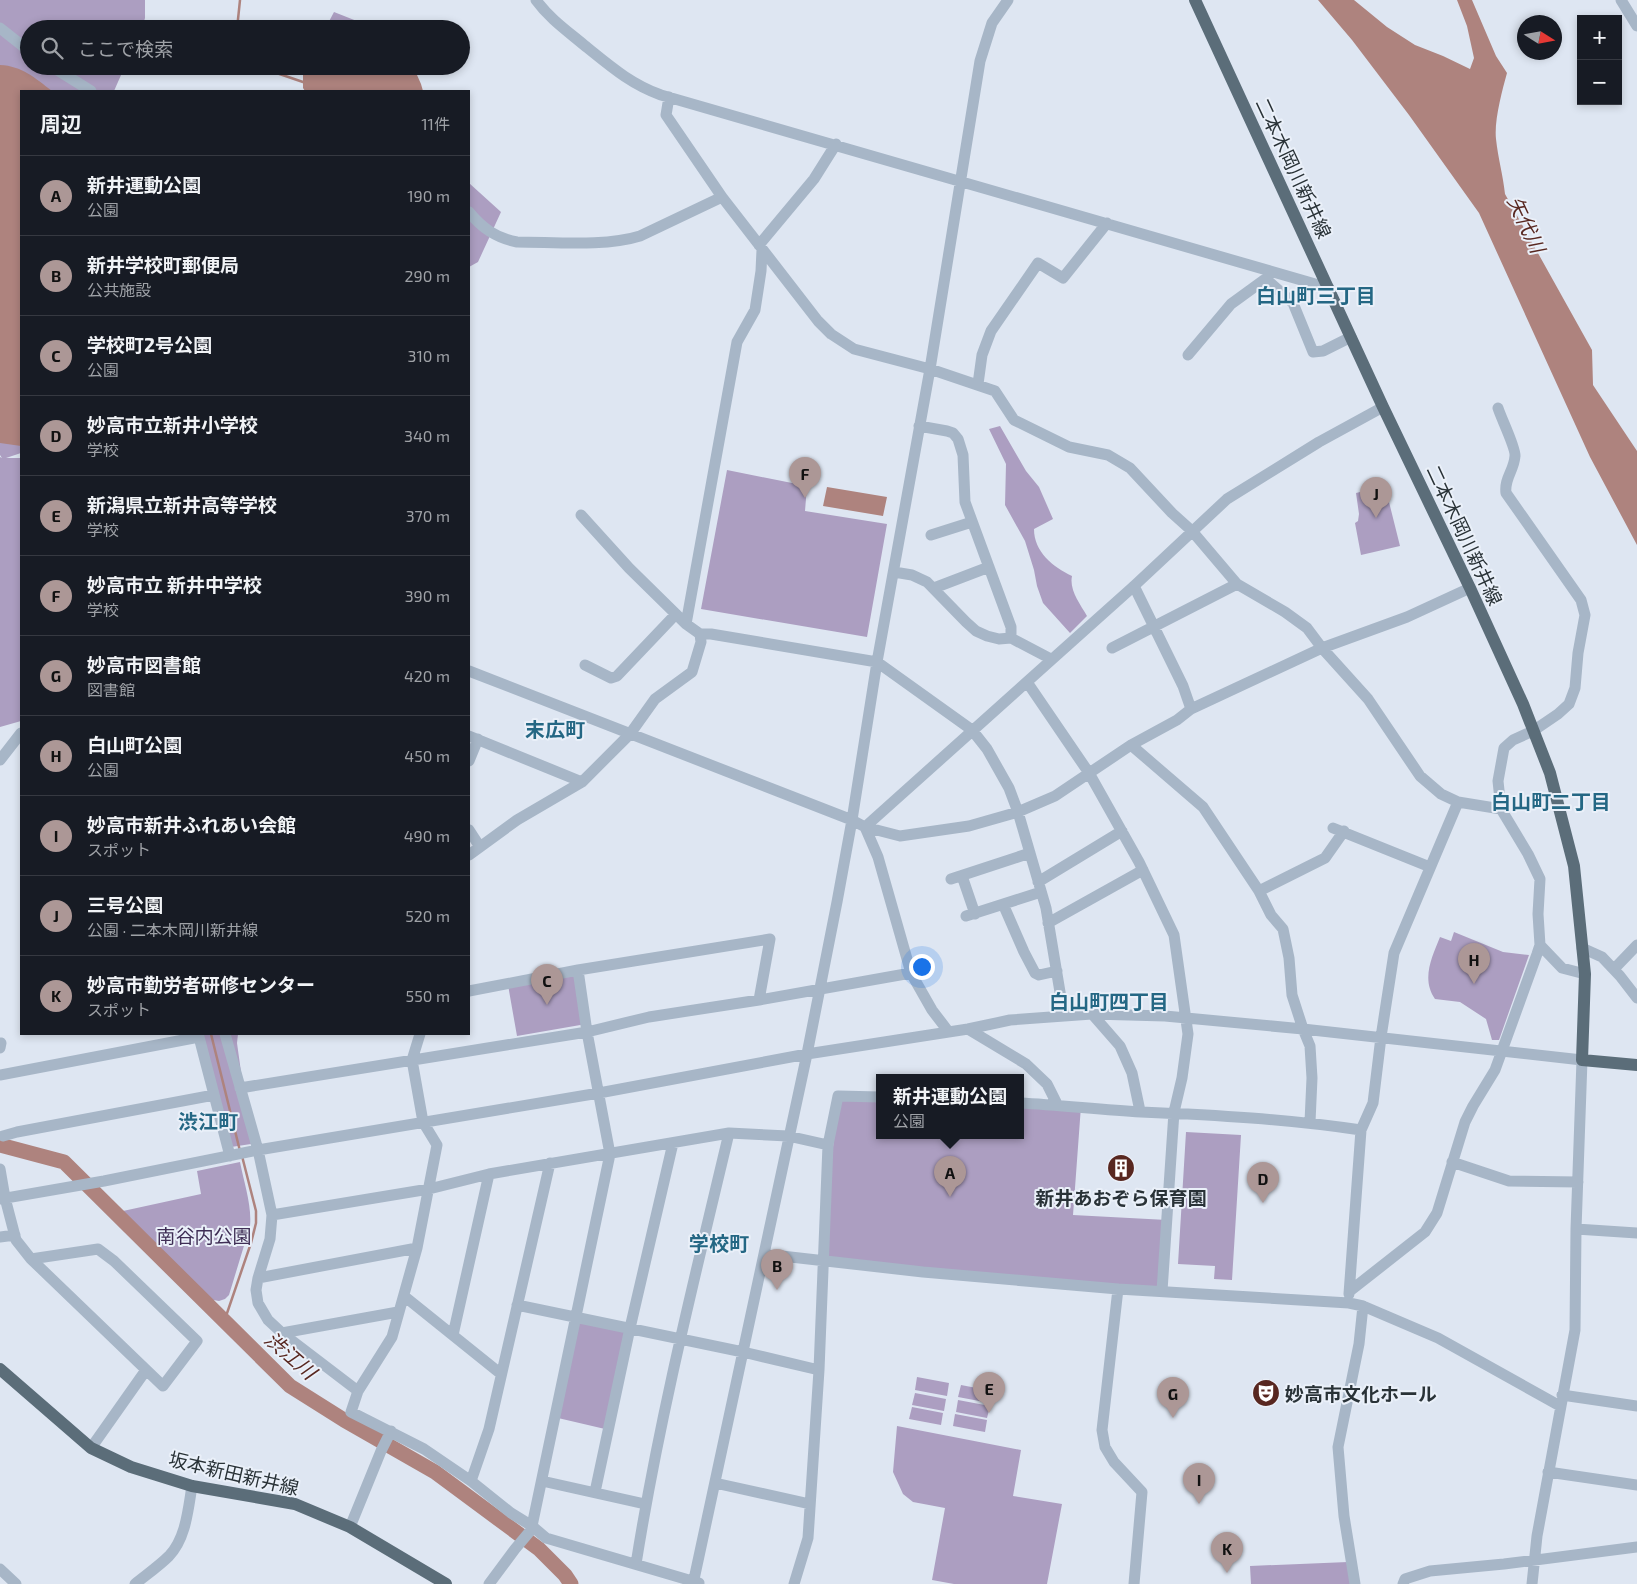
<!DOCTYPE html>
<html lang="ja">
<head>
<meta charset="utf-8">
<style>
  :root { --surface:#171b24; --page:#20242c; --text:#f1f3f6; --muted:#9ea1a6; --line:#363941; --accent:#ac9796 }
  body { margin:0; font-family:"Exo 2","Noto Sans JP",sans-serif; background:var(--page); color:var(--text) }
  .controls { position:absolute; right:15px; top:15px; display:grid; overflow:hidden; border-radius:0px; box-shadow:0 2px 8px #0003 }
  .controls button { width:45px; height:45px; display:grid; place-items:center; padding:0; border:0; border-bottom:1px solid var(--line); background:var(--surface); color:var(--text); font:25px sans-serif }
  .compass { position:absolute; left:1517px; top:15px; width:45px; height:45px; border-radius:50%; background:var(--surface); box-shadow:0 2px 8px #0003; rotate:101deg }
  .you { position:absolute; left:921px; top:966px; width:18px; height:18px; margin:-12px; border:4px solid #fff; border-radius:50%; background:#1a73e8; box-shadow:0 0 0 8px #1a73e833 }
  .badge { display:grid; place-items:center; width:32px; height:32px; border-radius:50%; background:var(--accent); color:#111; font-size:16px; font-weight:700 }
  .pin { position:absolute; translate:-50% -41px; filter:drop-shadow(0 1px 2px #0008) }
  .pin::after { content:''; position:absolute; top:26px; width:18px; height:15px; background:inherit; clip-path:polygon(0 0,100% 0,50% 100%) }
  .popup { position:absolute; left:876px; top:1074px; width:148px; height:65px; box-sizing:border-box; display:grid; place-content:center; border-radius:0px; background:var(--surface); filter:drop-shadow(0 1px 4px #0005); font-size:16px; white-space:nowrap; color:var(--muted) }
  .popup b { font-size:19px; color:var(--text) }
  .popup::after { content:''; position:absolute; left:50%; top:100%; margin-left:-10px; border:10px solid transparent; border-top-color:var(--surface) }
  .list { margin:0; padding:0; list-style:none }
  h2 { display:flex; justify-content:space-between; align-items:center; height:65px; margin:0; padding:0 20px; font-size:21px }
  h2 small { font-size:16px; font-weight:400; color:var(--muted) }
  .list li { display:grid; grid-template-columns:32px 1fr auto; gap:15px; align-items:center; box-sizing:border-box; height:80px; padding:0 20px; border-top:1px solid var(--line) }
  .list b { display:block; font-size:19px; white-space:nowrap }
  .list p { margin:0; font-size:16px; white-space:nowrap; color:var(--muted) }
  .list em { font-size:16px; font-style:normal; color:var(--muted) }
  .icon { flex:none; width:28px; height:28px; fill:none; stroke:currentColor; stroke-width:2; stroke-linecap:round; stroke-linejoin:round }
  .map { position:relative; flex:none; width:1637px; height:1584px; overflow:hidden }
  .search { position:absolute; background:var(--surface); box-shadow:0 2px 8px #0003; left:20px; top:20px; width:450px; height:55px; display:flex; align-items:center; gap:12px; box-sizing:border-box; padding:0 18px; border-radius:28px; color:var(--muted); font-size:19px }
  .panel { position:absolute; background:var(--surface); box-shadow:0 2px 8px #0003; left:20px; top:90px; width:450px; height:945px; border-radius:0px }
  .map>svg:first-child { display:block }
  .green { fill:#ac9ec1 }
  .water { fill:#ae837e }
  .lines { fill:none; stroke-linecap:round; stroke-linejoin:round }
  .stream { stroke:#ae837e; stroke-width:2.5 }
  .river { stroke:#ae837e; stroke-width:15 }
  .minor { stroke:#a7b6c7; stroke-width:11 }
  .major { stroke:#5b6d79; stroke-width:12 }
  .labels { text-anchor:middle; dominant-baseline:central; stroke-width:4; stroke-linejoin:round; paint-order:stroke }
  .street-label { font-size:19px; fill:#293237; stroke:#eaf0f9 }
  .poi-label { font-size:19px; font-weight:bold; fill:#293237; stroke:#eaf0f9 }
  .park-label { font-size:19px; fill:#3f2e55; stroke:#eaf0f9 }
  .water-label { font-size:20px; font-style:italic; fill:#582720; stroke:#eaf0f9 }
  .neighbourhood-label { font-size:20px; font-weight:bold; fill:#246784; stroke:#eaf0f9 }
</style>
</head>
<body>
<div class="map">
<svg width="1637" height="1584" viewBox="0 0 1637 1584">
  <rect width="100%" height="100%" fill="#dee6f2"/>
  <path class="green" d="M 0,0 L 145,0 L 145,18 L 142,29 L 29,29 L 29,66 L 125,66 L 114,91 L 21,91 L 21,453 L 6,458 L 21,458 L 21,721 L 0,727 L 0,457 L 2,458 L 0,455 Z
    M 334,12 L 377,29 L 325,29 Z
    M 469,183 L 501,212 L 478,262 L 469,267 Z
    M 1000,426 L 1026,471 L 1039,487 L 1053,519 L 1034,529 C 1034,552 1053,567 1072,576 C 1069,590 1080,604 1087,616 L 1070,633 L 1043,603 L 1037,586 L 1034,570 L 1025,541 L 1005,505 L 1006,464 L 989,429 Z
    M 727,470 L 807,486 L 805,511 L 887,524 L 867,637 L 701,609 Z
    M 1385,486 L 1400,546 L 1361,555 L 1355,523 L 1358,521 L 1359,514 L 1356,493 Z
    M 1454,932 L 1503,952 L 1529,955 L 1499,1040 L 1492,1040 L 1486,1019 L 1460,1002 L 1435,999 C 1421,979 1432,957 1440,937 L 1451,941 Z
    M 577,973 L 586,1024 L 517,1036 L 508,985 Z
    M 202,1034 L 238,1034 L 237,1043 L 251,1144 L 231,1147 Z
    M 838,1096 L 880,1097 L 880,1136 L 1020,1136 L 1020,1103 L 1081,1106 L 1073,1215 L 1167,1220 L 1162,1291 L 822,1260 Z
    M 1186,1132 L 1241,1135 L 1232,1280 L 1214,1279 L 1215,1266 L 1178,1264 Z
    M 240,1162 C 244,1183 252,1205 250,1226 L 229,1295 L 225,1299 L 219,1301 L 208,1299 L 123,1211 L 201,1194 L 197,1171 Z
    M 578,1321 L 625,1331 L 605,1429 L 558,1418 Z
    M 917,1377 L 949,1383 L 947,1396 L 915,1390 Z
    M 961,1385 L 992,1391 L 990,1403 L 958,1397 Z
    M 915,1393 L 946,1399 L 944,1411 L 912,1405 Z
    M 958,1400 L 990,1406 L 987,1418 L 956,1412 Z
    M 912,1407 L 943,1413 L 941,1425 L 909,1419 Z
    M 955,1414 L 987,1420 L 985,1432 L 953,1426 Z
    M 897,1426 L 1021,1450 L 1013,1496 L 1062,1504 L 1047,1584 L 954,1584 L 932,1580 L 945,1508 L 913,1502 L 903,1494 L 893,1472 Z
    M 1348,1562 L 1351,1584 L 1251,1584 L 1250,1566 Z"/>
  <path class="water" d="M 1318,0 L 1354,0 L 1387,27 L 1415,45 L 1443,56 L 1470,69 L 1474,58 L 1467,26 L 1457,0 L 1472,0 L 1496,56 L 1507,73 C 1502,91 1494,121 1496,139 C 1498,158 1503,175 1505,194 L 1592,350 L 1593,385 L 1637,451 L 1637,545 L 1590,457 L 1479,213 L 1409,115 L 1352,40 Z
    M 0,65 C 22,66 35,78 52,91 L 21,91 L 21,446 L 0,443 Z
    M 306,66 L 413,66 L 421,84 L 423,91 L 305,91 L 303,88 L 303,75 Z
    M 827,487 L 887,497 L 883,516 L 823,506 Z"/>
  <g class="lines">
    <path class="stream" d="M 237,29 L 240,0
      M 256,66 L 303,82
      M 211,1034 L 240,1151
      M 224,1322 L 251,1243 L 256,1223 L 256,1211 L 242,1156"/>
    <path class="river" d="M 0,1145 L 64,1162 L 290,1386 L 344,1420 L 435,1472 L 539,1549 L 565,1575 L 571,1584"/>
    <path class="minor" d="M 536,0 C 549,18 566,30 584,45 C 609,65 630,84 661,95 L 1329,288
      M 1621,0 L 1637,26
      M 0,28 L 29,51
      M 51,66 L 91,91
      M 669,97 L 666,115 L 722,197 L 818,321 L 831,334 L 854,349 L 930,369 L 995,391 L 1014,420 L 1069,447 L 1108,455 L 1130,468 L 1172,513 L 1192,531 L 1237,584 L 1285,612 L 1307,628 L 1322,648 L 1368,699 L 1420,776 L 1441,794 L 1458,802 L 1501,809
      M 469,212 C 482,228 496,238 517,242 C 554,242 605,247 640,236 L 722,197
      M 759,245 L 814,179 L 836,144
      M 1188,355 L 1231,304 L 1264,280 L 1268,281 L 1293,303 L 1313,352 L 1323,351 L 1351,337
      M 978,384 L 982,355 L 991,331 L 1038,263 L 1063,278 L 1107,223
      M 919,426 L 947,431 L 953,433 L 958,439 L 963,455 L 965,502 L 1011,627 L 1011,638
      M 581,515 L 629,568 L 686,624 L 700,634 L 711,634 L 877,662 L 972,730 L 987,749 L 1009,788 L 1018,812 L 1046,908 L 1064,1016
      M 931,535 L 972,522
      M 894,572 L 912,575 L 927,582 L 966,622 L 976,631 L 987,636 L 999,639 L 1011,638 L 1051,659
      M 1134,586 L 1183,686 L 1191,709
      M 934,588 L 989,567
      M 686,624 L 737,342 L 755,310 L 761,271 L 762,250
      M 1112,648 L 1237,584
      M 585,665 L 611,678 L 617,676 L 676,614
      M 469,671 L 852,820 L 865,827 L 900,836 L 969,826 L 1018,812 L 1055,796 L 1131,745 L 1177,720 L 1191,709 L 1322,648 L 1407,617 L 1470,588
      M 1027,682 L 1089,773 L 1139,862 L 1174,935 L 1188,1034 L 1182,1078 L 1174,1112 L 1162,1291
      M 469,736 L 582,782
      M 1131,745 L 1203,807 L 1259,891 L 1271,915 L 1283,929 L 1289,958 L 1292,995 L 1303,1029 L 1310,1046 L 1312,1078 L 1310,1122
      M 0,760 L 21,733
      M 469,761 L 478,739
      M 865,827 L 1134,586 L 1227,499 L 1319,442 L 1383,407
      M 865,827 L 878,857 L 911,973 L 932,1010 L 948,1031
      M 1333,828 L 1430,867
      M 469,830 L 480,847
      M 469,855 L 517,820 L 582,782 L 630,734 L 655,699 L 692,672 L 701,642 L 700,634
      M 962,876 L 975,914
      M 951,879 L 1030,853
      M 1038,882 L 1122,831
      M 1259,891 L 1325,858 L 1344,831
      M 1003,904 L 1024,952 L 1035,973 L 1039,975 L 1057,971
      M 966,916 L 1041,892
      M 1048,923 L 1143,870
      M 1540,945 L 1562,968 L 1585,974
      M 1582,948 L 1602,957 L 1620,976 L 1637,998
      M 1614,969 L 1637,945
      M 578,970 L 587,1032 L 649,1017 L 759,1000 L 911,973
      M 469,991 L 578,970 L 770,939 L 759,1000
      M 1092,1014 L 1120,1046 L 1132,1073 L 1140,1111
      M 968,1029 L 1026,1064 L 1047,1084 L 1057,1104
      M 225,1034 L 258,1150 L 272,1215 L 270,1239 L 258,1278 L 256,1290 L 258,1303 L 268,1320 L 282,1333 L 358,1391
      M 420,1034 L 412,1060 L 423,1122 L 437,1145 L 417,1248 L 392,1337 L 358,1391 L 351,1412 L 424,1449 L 471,1481 L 511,1513 L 532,1526 L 546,1538 L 699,1583
      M 0,1048 L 1,1043
      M 0,1075 L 199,1037 L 230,1156
      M 240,1088 L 587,1032 L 610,1154 L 532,1526 L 531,1530 L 515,1549 L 489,1584
      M 1020,1103 C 1061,1105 1101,1110 1141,1112 C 1215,1115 1288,1119 1361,1130
      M 3,1136 L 17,1132 L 214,1095
      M 828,1145 L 838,1096 L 880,1097
      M 1452,1162 L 1509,1181 L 1578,1182
      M 0,1169 L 5,1198 L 16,1240 L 31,1259 L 163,1386 L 197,1341 L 114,1261 L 98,1249 L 31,1259
      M 0,1199 L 104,1181 L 258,1150 L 599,1093 L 807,1054 L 968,1029 L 1010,1020 L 1092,1014 L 1165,1016 L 1303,1029 L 1582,1060 L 1576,1229 L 1575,1330 L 1537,1536 L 1532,1584
      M 272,1215 L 429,1189 L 489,1174 L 729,1133 L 788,1136 L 828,1145 L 819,1370 L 808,1538 L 794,1584
      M 1576,1229 L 1637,1233
      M 0,1237 L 15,1235
      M 764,1254 L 923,1272 L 1118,1289 L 1349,1303 L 1363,1306 L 1438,1338 L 1560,1406
      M 258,1278 L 417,1248
      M 1118,1289 L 1102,1430 L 1105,1447 L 1114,1462 L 1142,1492 L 1134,1584
      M 1350,1291 L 1425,1232 L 1437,1213 L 1465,1122 L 1473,1106 L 1495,1070 L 1537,954 L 1540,945 L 1538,914 L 1540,879 L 1528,854 L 1501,809 L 1498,781 L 1504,748 L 1513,740 L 1533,731 L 1558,714 L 1569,704 L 1575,688 L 1578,653 L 1585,615 L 1581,600 L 1506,493 C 1504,478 1514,471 1515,456 C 1516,448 1501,418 1498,408
      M 1349,1294 L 1361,1130 L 1373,1103 L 1381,1037 L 1394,953 L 1458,802
      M 404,1296 L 501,1374
      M 517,1305 L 743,1352 L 819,1370
      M 282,1333 L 398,1312
      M 453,1335 L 489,1174
      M 1562,1395 L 1637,1406
      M 91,1448 L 146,1370
      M 1548,1472 L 1637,1485
      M 471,1481 L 489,1429 L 550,1163
      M 542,1481 L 645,1504
      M 715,1483 L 810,1504
      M 595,1492 L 630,1328 L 673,1143
      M 350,1527 L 381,1451 L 391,1431
      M 636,1564 C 659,1419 695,1276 729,1133
      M 0,1569 L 16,1584
      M 135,1584 C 146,1575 159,1566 169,1556 C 186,1538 188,1510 192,1486
      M 693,1584 L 807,1054 L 837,902 L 852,820 L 877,662 L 930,369 L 980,61 L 992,23 L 1008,0
      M 1355,1584 L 1344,1516 L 1338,1447 L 1359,1344 L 1363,1306
      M 1403,1584 L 1405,1579 L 1430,1571 L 1504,1564 L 1637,1547"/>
    <path class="major" d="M 1195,0 L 1383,407 L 1470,588 L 1523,704 L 1550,773 L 1574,866 L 1585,974 L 1582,1060 L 1637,1065
      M 0,1369 L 91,1448 L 131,1467 L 192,1486 L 295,1504 L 350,1527 L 446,1584"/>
  </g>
  <defs>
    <g id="building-disc" transform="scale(1.4375)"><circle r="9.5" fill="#582720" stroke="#eaf0f9"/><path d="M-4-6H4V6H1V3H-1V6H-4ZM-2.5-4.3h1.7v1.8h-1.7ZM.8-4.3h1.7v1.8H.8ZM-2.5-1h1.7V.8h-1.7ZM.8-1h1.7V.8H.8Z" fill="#fff"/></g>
    <g id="theatre-disc" transform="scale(1.4375)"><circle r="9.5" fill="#582720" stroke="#eaf0f9"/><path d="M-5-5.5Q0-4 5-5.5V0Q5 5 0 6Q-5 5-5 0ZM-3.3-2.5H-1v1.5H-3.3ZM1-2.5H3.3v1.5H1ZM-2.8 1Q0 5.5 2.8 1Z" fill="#fff"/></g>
  </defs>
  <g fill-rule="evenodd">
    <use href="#building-disc" x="1121" y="1168"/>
    <use href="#theatre-disc" x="1266" y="1393"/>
  </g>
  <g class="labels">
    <g class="street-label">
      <text transform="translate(1294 168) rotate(65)">二本木岡川新井線</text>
      <text transform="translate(1465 535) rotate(65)">二本木岡川新井線</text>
      <text transform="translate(234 1473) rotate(13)">坂本新田新井線</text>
    </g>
    <g class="poi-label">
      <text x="1121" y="1197">新井あおぞら保育園</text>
      <text x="1285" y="1393" text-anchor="start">妙高市文化ホール</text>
    </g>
    <g class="park-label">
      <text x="204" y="1235">南谷内公園</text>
    </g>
    <g class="water-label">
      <text transform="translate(1527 224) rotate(65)">矢代川</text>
      <text transform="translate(291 1355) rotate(41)">渋江川</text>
    </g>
    <g class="neighbourhood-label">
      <text x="1316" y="295">白山町三丁目</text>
      <text x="555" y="729">末広町</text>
      <text x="1551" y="801">白山町二丁目</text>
      <text x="1109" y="1001">白山町四丁目</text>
      <text x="208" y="1121">渋江町</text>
      <text x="719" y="1243">学校町</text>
    </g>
  </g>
</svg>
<div class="controls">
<button>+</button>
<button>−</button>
</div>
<svg class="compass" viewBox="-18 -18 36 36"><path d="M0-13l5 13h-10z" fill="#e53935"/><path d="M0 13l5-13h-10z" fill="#9ea1a6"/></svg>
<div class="you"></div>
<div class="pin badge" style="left:950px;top:1197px">A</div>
<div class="popup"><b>新井運動公園</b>公園</div>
<div class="pin badge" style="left:777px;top:1290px">B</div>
<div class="pin badge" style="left:547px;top:1005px">C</div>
<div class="pin badge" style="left:1263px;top:1203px">D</div>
<div class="pin badge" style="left:989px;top:1413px">E</div>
<div class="pin badge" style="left:805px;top:498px">F</div>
<div class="pin badge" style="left:1173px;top:1418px">G</div>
<div class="pin badge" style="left:1474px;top:984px">H</div>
<div class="pin badge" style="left:1199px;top:1504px">I</div>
<div class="pin badge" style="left:1376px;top:518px">J</div>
<div class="pin badge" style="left:1227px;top:1573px">K</div>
<div class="search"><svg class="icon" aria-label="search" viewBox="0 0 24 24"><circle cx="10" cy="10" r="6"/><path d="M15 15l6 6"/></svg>ここで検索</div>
<section class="panel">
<h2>周辺<small>11件</small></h2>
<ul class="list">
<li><span class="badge">A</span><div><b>新井運動公園</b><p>公園</p></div><em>190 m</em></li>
<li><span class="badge">B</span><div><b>新井学校町郵便局</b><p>公共施設</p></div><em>290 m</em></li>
<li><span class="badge">C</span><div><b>学校町2号公園</b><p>公園</p></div><em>310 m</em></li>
<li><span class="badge">D</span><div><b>妙高市立新井小学校</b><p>学校</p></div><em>340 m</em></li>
<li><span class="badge">E</span><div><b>新潟県立新井高等学校</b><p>学校</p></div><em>370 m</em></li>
<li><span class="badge">F</span><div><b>妙高市立 新井中学校</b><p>学校</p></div><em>390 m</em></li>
<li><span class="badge">G</span><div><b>妙高市図書館</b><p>図書館</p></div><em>420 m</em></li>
<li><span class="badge">H</span><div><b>白山町公園</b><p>公園</p></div><em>450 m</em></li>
<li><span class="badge">I</span><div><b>妙高市新井ふれあい会館</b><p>スポット</p></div><em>490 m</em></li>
<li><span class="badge">J</span><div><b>三号公園</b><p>公園 · 二本木岡川新井線</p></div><em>520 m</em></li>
<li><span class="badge">K</span><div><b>妙高市勤労者研修センター</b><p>スポット</p></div><em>550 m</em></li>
</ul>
</section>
</div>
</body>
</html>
